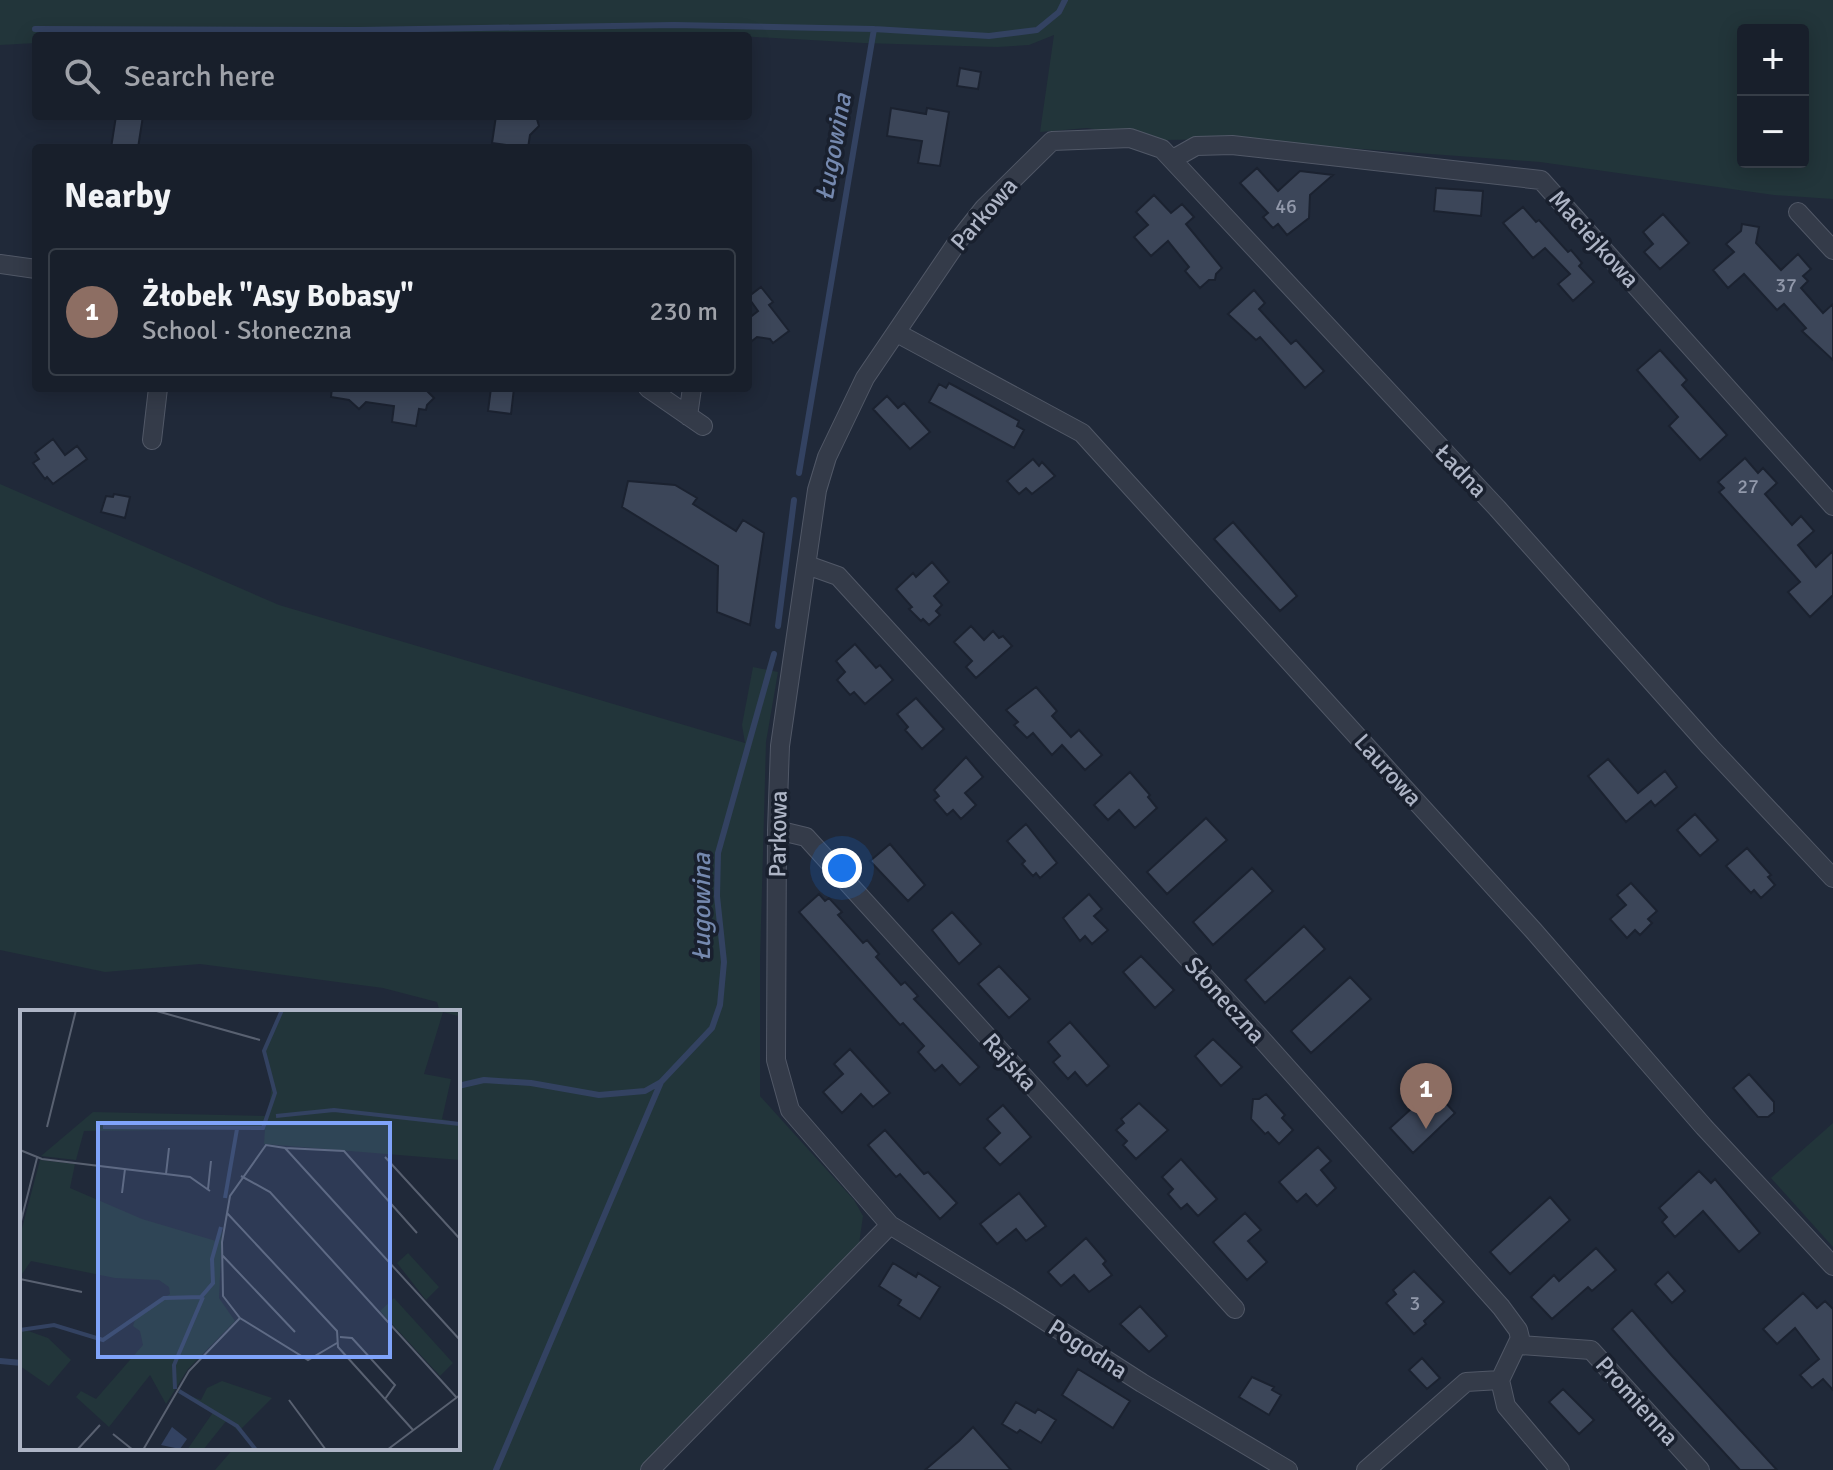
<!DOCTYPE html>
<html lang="en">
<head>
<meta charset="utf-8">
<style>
  :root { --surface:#181f2b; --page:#252c37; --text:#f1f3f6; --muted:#9fa2a9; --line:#363d47; --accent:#7fa3fa }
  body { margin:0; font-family:Signika,sans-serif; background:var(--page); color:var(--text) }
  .controls { position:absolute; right:24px; top:24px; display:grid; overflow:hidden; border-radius:8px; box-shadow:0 4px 20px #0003 }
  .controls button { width:72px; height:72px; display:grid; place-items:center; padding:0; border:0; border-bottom:2px solid var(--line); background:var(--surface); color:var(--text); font:40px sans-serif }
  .you { position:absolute; left:842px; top:868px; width:28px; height:28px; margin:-20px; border:6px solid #fff; border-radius:50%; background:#1a73e8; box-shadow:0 0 0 12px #1a73e833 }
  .badge { display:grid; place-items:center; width:52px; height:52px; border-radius:50%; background:var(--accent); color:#fff; font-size:26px; font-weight:700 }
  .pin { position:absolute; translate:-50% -66px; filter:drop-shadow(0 2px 4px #0008) }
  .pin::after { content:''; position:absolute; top:42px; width:28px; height:24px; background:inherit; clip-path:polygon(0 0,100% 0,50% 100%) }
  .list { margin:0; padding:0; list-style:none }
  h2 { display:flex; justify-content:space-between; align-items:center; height:104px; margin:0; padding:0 32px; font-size:34px }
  h2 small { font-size:26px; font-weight:400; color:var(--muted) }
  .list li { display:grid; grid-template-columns:52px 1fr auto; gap:24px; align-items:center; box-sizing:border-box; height:128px; margin:0 16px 16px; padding:0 16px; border:2px solid var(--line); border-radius:8px }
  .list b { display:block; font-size:30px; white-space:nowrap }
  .list p { margin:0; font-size:26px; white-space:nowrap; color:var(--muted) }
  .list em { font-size:26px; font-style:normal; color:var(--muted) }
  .icon { flex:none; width:44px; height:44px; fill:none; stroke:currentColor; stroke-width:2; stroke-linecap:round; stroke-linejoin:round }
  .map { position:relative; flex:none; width:1833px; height:1470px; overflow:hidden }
  .search { position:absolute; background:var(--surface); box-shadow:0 4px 20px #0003; left:32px; top:32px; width:720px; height:88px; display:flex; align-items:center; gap:20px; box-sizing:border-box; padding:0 28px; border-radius:8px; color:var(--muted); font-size:30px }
  .panel { position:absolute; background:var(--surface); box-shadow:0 4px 20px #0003; left:32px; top:144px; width:720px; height:248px; border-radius:8px }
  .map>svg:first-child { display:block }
  .green { fill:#22353a; fill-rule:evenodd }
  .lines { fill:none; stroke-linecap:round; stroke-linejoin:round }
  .stream { stroke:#334261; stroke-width:6 }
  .building { fill:#3c4659; stroke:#1b2230; stroke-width:2 }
  .minor-casing { stroke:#515867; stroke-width:20 }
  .minor { stroke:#343b49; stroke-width:18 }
  .labels { text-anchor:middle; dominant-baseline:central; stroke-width:7; stroke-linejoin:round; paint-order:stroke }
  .number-label { font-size:20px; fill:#9299ab }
  .street-label { font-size:24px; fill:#aeb5c6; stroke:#19202e }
  .water-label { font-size:26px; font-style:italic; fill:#7589af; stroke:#19202e }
  .inset-river { fill:none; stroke:#334261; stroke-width:4 }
  .inset-road { fill:none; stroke:#596171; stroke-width:2 }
  .view { fill:#7fa3fa; fill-opacity:0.15; stroke:#7fa3fa; stroke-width:4 }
  .inset-edge { fill:none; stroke:#aeb5c6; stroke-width:4 }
</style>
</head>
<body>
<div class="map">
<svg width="1833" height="1470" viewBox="0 0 1833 1470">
  <rect width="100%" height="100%" fill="#202939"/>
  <path class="green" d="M 0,0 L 1833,0 L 1833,199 L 1774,195 L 1540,162 L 1227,139 L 1164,140 L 1087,128 L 1040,132 L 1054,35 L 1029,45 L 997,47 L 863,43 L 738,36 L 36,36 L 36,43 L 0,45 ZM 1743,30 L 1803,30 L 1803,162 L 1743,162 Z
    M 0,484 L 279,605 L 745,743 L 742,725 L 753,667 L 778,672 L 766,742 L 760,960 L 760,1096 L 854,1200 L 863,1216 L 859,1244 L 641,1470 L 215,1470 L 234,1448 L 458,1448 L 458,1012 L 440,1012 L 437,1002 L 383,988 L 200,964 L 105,972 L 0,950 Z
    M 1833,1123 L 1833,1247 L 1771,1178 Z"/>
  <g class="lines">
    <path class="stream" d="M 35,29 L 359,30 L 674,25 L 874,29 L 989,36 L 1037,30 L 1059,12 L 1065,0
      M 799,473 L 874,29
      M 778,626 L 794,500
      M 458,1086 L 484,1080 L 531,1083 L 599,1095 L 645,1091 L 661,1082 L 712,1028 L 720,1005 L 724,962 L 717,896 L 718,853 L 774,654
      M 0,1361 L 22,1363
      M 496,1470 L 661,1082"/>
  </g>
  <path class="building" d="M 960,68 L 981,72 L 978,89 L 957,86 Z
    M 891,108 L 926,114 L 927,108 L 949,112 L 940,166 L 918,163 L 922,141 L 887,136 Z
    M 116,116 L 143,116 L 138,148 L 111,148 Z
    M 496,116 L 536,116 L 539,126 L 530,135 L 528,148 L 492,143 Z
    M 1257,168 L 1278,191 L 1300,171 L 1333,175 L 1310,195 L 1309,218 L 1287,235 L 1278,224 L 1273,228 L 1263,217 L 1268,213 L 1240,183 Z
    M 1436,188 L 1483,191 L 1481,216 L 1434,211 Z
    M 1154,195 L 1171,213 L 1182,204 L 1194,217 L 1186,224 L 1222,268 L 1216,274 L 1215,280 L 1209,280 L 1200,288 L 1185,271 L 1189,267 L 1168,241 L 1151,256 L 1134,237 L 1148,225 L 1136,212 Z
    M 1523,207 L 1536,222 L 1539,220 L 1568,252 L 1571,250 L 1582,263 L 1579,266 L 1594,282 L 1573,301 L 1558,284 L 1570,274 L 1545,248 L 1533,258 L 1503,223 Z
    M 1663,214 L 1689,243 L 1660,269 L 1644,252 L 1653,244 L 1643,232 Z
    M 1742,224 L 1759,227 L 1756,243 L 1781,270 L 1798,254 L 1811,269 L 1803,276 L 1808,281 L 1801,288 L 1823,313 L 1833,304 L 1833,360 L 1802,331 L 1806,328 L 1784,304 L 1777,310 L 1744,274 L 1728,288 L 1713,270 L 1734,252 L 1726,244 L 1741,231 Z
    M 761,287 L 773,302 L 769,305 L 789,331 L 773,343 L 770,339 L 757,337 L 748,344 L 748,319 L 758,311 L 748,297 Z
    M 1254,290 L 1265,303 L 1259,309 L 1291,344 L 1296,340 L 1324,371 L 1305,388 L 1260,337 L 1256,340 L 1228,314 Z
    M 1660,350 L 1687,380 L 1682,385 L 1727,435 L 1700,460 L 1669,426 L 1678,417 L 1637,370 Z
    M 949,383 L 1019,421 L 1017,426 L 1024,430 L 1014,448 L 929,402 L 939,384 L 946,388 Z
    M 332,388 L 424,388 L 434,398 L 427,405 L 426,410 L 419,409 L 416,426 L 392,422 L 394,406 L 366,402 L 359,409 L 349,400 L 331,397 Z
    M 491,388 L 514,388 L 511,414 L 488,411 Z
    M 887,396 L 898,408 L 904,403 L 930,432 L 910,449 L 873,409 Z
    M 53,439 L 65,455 L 77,446 L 87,459 L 53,484 L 47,477 L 45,479 L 33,463 L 39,459 L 35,453 Z
    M 1745,458 L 1758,473 L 1763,468 L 1777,483 L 1765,494 L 1792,525 L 1801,516 L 1814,531 L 1798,545 L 1816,567 L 1833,551 L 1833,595 L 1810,617 L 1788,592 L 1800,582 L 1719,492 L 1724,488 L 1718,482 Z
    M 1033,459 L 1039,466 L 1042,462 L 1055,476 L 1032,494 L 1026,488 L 1019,494 L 1007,481 Z
    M 628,481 L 675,485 L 697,498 L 693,504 L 736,531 L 743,520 L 764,533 L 750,625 L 717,612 L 718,566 L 622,507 Z
    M 114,494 L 130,497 L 125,518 L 101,512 L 106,496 L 113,497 Z
    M 1233,522 L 1297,596 L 1280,611 L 1214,539 Z
    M 932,562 L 949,582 L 934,596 L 942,605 L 936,611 L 940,615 L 929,625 L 923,619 L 921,621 L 909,609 L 912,607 L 896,589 L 913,573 L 916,577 Z
    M 971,626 L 984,640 L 993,631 L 999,638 L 1003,636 L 1012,646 L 976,678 L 966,667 L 972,661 L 954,642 Z
    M 855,644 L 876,668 L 880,665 L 893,680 L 865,704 L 854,692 L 850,695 L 837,680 L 845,672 L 836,661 Z
    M 1036,687 L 1057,711 L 1052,716 L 1071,737 L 1079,730 L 1102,755 L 1085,770 L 1062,745 L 1052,755 L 1033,733 L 1027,738 L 1014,725 L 1018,722 L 1006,710 Z
    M 916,698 L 944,729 L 922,749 L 905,730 L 908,727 L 897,714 Z
    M 966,757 L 983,777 L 965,793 L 976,805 L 961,819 L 953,810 L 947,815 L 934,800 L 939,796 L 934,790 Z
    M 1608,759 L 1638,793 L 1665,771 L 1677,787 L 1655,806 L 1651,801 L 1626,822 L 1588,776 Z
    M 1130,772 L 1150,795 L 1148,797 L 1157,808 L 1135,828 L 1119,810 L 1108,820 L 1094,805 Z
    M 1695,814 L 1718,840 L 1700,856 L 1677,830 Z
    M 1206,818 L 1227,840 L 1167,894 L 1147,872 Z
    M 1026,824 L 1057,863 L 1040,878 L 1036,873 L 1033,876 L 1022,864 L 1025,861 L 1007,841 Z
    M 890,844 L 925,885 L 908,901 L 870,861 Z
    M 1747,848 L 1771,875 L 1768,877 L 1775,885 L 1761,898 L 1754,890 L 1751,893 L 1726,866 Z
    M 1252,868 L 1273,891 L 1213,945 L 1193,922 Z
    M 1631,883 L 1657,911 L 1648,919 L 1652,923 L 1640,935 L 1635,930 L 1627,938 L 1610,919 L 1626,905 L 1617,895 Z
    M 819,894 L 825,901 L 829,898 L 842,912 L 838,915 L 863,943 L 867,940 L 879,954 L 876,957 L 901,985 L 905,982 L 918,996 L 914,999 L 979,1067 L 960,1085 L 942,1065 L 935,1071 L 918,1052 L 924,1046 L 903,1023 L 900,1025 L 799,912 Z
    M 1089,894 L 1102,909 L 1094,916 L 1108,930 L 1092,944 L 1085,936 L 1080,941 L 1063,918 Z
    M 952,912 L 981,944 L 959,964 L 932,930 Z
    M 1304,926 L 1325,949 L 1265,1003 L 1245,980 Z
    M 1141,956 L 1174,990 L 1155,1008 L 1123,972 Z
    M 999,966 L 1030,999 L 1009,1018 L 978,984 Z
    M 1350,977 L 1371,999 L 1311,1053 L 1291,1031 Z
    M 1070,1022 L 1109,1066 L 1087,1086 L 1075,1072 L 1068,1079 L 1053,1062 L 1060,1056 L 1048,1042 Z
    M 1213,1039 L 1242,1067 L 1221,1086 L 1195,1056 Z
    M 850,1049 L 890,1093 L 873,1107 L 861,1094 L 842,1113 L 823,1092 L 843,1074 L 834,1064 Z
    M 1749,1074 L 1774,1102 L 1774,1112 L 1768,1117 L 1758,1117 L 1733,1088 Z
    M 1433,1089 L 1455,1113 L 1413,1153 L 1390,1128 Z
    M 1266,1094 L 1285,1115 L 1282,1118 L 1293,1130 L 1279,1144 L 1268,1132 L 1265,1134 L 1251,1119 L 1253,1099 L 1259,1099 Z
    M 1139,1103 L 1168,1130 L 1136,1159 L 1123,1145 L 1127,1141 L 1116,1130 L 1124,1123 L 1121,1119 Z
    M 1003,1105 L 1031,1137 L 1000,1165 L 984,1148 L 1000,1133 L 987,1119 Z
    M 885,1130 L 924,1174 L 928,1172 L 957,1203 L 940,1219 L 900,1174 L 896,1177 L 868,1145 Z
    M 1318,1147 L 1331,1161 L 1321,1170 L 1336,1188 L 1317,1206 L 1306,1194 L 1297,1202 L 1279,1182 Z
    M 1181,1159 L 1217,1199 L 1198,1216 L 1187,1204 L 1181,1209 L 1168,1194 L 1173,1189 L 1162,1177 Z
    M 1699,1171 L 1711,1183 L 1715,1179 L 1760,1233 L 1739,1252 L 1703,1211 L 1675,1237 L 1662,1222 L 1667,1217 L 1659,1208 Z
    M 1019,1193 L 1046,1226 L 1026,1241 L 1016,1229 L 997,1244 L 980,1224 Z
    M 1550,1197 L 1570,1220 L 1510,1274 L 1490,1252 Z
    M 1245,1213 L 1261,1230 L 1248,1241 L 1267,1262 L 1247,1280 L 1213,1242 Z
    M 1086,1238 L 1106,1261 L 1103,1264 L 1112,1275 L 1089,1292 L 1074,1275 L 1061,1286 L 1048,1272 Z
    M 1596,1248 L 1616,1270 L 1592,1291 L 1588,1287 L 1552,1319 L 1531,1297 L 1554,1275 L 1559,1281 Z
    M 893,1263 L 916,1277 L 918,1273 L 940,1287 L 920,1319 L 898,1305 L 901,1300 L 879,1286 Z
    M 1414,1271 L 1444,1302 L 1424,1321 L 1426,1324 L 1414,1334 L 1386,1303 L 1396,1294 L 1393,1290 Z
    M 1668,1272 L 1685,1291 L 1672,1303 L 1655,1284 Z
    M 1803,1293 L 1817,1308 L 1825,1301 L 1833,1309 L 1833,1390 L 1823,1379 L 1812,1388 L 1800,1375 L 1819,1359 L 1795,1328 L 1777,1344 L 1763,1329 Z
    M 1140,1306 L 1167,1336 L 1149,1352 L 1120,1324 Z
    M 1632,1310 L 1672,1356 L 1777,1470 L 1740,1470 L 1652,1374 L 1612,1329 Z
    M 1422,1358 L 1440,1378 L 1427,1389 L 1409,1370 Z
    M 1078,1369 L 1130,1401 L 1113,1428 L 1062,1395 Z
    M 1252,1377 L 1274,1387 L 1272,1390 L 1281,1395 L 1269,1415 L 1239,1397 Z
    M 1563,1389 L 1594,1420 L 1579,1434 L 1549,1402 Z
    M 1016,1402 L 1035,1413 L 1038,1409 L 1056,1420 L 1041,1443 L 1020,1430 L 1017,1433 L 1002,1424 Z
    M 973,1427 L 1011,1470 L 925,1470 L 959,1441 Z"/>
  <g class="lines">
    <g class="minor-casing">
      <path id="minor" d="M 1173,159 L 1196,146 L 1232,145 L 1541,180 L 1833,506
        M 1798,212 L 1833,250
        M 0,264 L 36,269
        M 897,333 L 1082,433 L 1533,930 L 1704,1127 L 1833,1266
        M 648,388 L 703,426
        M 688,416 L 692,388
        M 152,440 L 158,388
        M 807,565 L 838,576 L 1258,1035 L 1501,1307 L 1518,1330 L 1520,1338 L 1500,1380 L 1506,1406 L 1560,1470
        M 777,830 L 806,837 L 1235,1309
        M 1519,1345 L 1591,1350 L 1700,1470
        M 650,1470 L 890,1225
        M 1288,1470 L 1142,1383 L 1008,1297 L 890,1225 L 790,1110 L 776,1060 L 777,830 L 780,746 L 817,490 L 827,457 L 865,378 L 958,241 L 984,208 L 1052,141 L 1130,138 L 1162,149 L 1497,508 L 1710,747 L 1833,878
        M 1366,1470 L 1466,1382 L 1500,1380"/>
    </g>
    <use href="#minor" class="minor"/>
  </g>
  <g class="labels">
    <g class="number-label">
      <text x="1286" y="206">46</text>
      <text x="1786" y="285">37</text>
      <text x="1748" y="486">27</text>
      <text x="1415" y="1303">3</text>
    </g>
    <g class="street-label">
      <text transform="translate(984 214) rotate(-49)">Parkowa</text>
      <text transform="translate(1594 239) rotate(48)">Maciejkowa</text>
      <text transform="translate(1461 471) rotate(46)">Ładna</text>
      <text transform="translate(1388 770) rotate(48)">Laurowa</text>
      <text transform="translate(778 834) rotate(-89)">Parkowa</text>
      <text transform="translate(1225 1000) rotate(48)">Słoneczna</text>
      <text transform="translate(1010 1062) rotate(48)">Rajska</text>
      <text transform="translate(1088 1349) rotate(33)">Pogodna</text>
      <text transform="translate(1637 1401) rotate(48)">Promienna</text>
    </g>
    <g class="water-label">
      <text transform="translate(834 147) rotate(-80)">Ługowina</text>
      <text transform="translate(702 907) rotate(-90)">Ługowina</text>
    </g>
  </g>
  <g transform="translate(20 1010)">
    <rect width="440" height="440" fill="#202939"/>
    <path d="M 261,0 L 439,0 L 438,6 L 423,2 L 404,64 L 431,69 L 422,109 L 440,113 L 440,150 L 244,134 L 245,119 L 64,121 L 56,150 L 21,146 L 73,102 L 248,106 L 252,73 L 243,42 ZM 20,150 L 55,154 L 50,178 L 122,209 L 196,231 L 202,220 L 199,288 L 215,311 L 168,359 L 146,394 L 130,365 L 89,417 L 56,387 L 61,381 L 76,389 L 123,335 L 120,321 L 113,316 L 116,307 L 150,284 L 149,277 L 139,270 L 95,268 L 11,251 L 0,267 L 0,226 ZM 388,243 L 419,277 L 406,290 L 377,253 ZM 374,288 L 433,353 L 420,366 L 360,301 ZM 0,318 L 28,328 L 51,350 L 29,376 L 0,356 ZM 202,371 L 252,388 L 221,419 L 237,440 L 207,410 L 183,440 L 167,440 L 194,401 L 157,381 L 181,390 L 187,378 Z" fill="#22353a"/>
    <path d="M 152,417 L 167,429 L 160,439 L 141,435 Z" fill="#334261"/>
    <path class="inset-river" d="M 256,106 L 314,100 L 440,114M 83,117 L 243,118 L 255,83 L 244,41 L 262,0M 205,188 L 217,119M 0,320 L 34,315 L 83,330 L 144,288 L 181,287 L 193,273 L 192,249 L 201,217M 155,379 L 154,355 L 183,287M 159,381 L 217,416 L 236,440"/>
    <path class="inset-road" d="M 133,0 L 240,30M 27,117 L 56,0M 265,138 L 324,141 L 397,223M 0,140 L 22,149 L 170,167 L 190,181M 365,147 L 440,229M 146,164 L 149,138M 221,166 L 250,182 L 437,388M 188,179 L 191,151M 102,183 L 105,159M 207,203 L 317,321 L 318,337 L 393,420M 0,215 L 17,148M 202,245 L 275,322M 0,269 L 62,282M 320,327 L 332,328 L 375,375 L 365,389M 317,333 L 288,350 L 220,308 L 203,286 L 202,232 L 210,186 L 246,135 L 265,138 L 440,330M 269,390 L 306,440M 93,424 L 113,440M 57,440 L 80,415M 123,440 L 169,361 L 220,308M 367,440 L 440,385"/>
    <path class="view" d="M 78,113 L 370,113 L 370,347 L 78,347 Z"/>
    <rect width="440" height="440" class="inset-edge"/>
  </g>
</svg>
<div class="controls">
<button>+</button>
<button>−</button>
</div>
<div class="you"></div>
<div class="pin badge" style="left:1426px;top:1129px;background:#8d6e63">1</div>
<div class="search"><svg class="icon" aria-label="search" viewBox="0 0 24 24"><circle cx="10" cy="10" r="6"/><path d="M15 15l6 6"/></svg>Search here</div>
<section class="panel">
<h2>Nearby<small></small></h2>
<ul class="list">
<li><span class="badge" style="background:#8d6e63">1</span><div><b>Żłobek &quot;Asy Bobasy&quot;</b><p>School · Słoneczna</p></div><em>230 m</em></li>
</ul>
</section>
</div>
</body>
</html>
